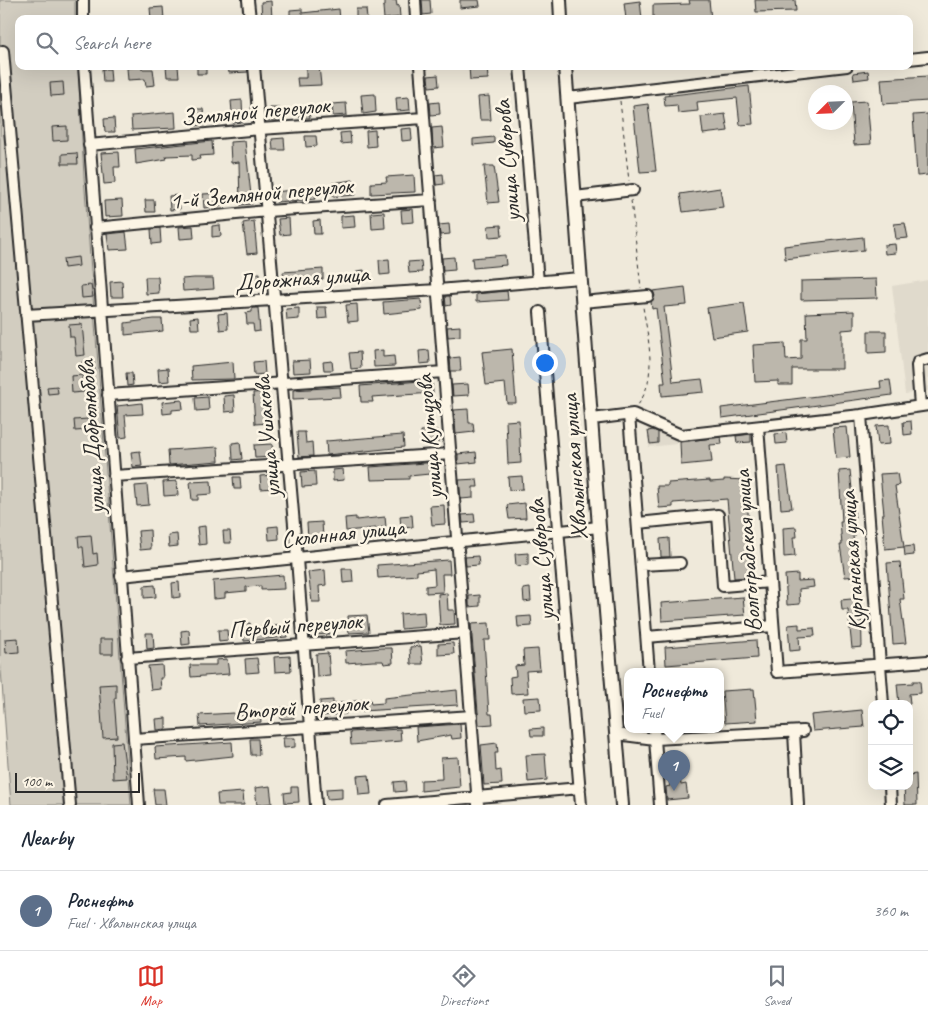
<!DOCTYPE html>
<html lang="en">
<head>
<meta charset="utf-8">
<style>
  :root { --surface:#fff; --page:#f6f6f7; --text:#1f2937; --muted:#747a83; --line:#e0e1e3; --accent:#d93025 }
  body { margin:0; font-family:Caveat,sans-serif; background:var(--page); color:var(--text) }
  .controls { position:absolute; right:15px; bottom:15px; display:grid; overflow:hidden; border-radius:10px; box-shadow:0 5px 20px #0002 }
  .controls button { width:45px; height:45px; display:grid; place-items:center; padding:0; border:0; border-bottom:1px solid var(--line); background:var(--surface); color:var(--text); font:25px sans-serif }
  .compass { position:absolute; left:808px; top:85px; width:45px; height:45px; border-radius:50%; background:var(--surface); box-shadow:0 5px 20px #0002; rotate:246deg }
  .scale { position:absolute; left:15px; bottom:12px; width:125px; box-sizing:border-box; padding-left:5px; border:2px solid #2b2b2b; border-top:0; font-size:14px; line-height:18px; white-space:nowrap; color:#2b2b2b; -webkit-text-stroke:4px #fcf5e5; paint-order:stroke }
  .you { position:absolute; left:544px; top:362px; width:18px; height:18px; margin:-12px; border:4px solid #fff; border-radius:50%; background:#1a73e8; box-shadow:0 0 0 8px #1a73e833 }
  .badge { display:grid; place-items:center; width:32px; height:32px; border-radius:50%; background:var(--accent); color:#fff; font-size:16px; font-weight:700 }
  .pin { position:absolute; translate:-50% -41px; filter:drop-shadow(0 1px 2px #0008) }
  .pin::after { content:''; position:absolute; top:26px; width:18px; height:15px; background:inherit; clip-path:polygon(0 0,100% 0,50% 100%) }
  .popup { position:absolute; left:624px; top:668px; width:100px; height:65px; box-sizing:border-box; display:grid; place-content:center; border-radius:10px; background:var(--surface); filter:drop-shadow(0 1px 4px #0005); font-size:16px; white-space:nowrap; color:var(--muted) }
  .popup b { font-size:19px; color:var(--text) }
  .popup::after { content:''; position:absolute; left:50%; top:100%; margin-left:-10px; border:10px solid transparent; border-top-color:var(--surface) }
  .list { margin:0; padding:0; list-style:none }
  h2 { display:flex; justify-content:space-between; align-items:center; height:65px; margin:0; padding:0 20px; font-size:21px }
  h2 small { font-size:16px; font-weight:400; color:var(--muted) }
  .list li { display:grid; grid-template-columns:32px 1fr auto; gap:15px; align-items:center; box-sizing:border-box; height:80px; padding:0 20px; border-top:1px solid var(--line) }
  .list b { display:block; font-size:19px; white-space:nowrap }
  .list p { margin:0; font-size:16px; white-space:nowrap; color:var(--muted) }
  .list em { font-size:16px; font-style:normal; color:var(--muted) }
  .icon { flex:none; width:28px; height:28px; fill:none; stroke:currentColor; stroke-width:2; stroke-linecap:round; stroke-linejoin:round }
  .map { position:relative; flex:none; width:928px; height:805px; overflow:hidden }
  .search { position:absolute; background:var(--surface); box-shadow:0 5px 20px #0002; left:15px; right:15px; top:15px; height:55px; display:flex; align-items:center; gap:12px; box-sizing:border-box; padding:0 18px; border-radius:10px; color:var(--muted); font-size:19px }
  .sheet { height:145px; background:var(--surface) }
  nav { display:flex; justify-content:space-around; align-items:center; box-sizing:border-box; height:70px; border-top:1px solid var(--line); background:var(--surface); font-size:14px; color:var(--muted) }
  nav a { display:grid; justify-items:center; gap:2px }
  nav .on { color:var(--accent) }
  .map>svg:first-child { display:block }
  .built { fill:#e0dacc }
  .green { fill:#d2cdc0; stroke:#7e7c76 }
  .building { fill:#bcb7ac; stroke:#2b2b2b }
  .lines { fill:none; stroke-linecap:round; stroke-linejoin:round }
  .minor-casing { stroke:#2b2b2b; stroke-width:14 }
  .major-casing { stroke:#2b2b2b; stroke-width:16 }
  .path { stroke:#2b2b2b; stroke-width:1; stroke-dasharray:4 4; stroke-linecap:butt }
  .minor { stroke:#fcf5e5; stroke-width:10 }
  .major { stroke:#fcf5e5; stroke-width:12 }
  .labels { text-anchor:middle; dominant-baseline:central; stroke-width:5; stroke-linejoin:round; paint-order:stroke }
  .street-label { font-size:24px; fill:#2b2b2b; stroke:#fcf5e5 }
</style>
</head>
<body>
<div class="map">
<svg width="928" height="805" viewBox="0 0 928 805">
  <rect width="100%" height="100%" fill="#efe9da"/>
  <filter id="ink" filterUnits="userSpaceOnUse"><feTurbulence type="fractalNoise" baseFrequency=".02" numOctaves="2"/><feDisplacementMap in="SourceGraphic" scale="10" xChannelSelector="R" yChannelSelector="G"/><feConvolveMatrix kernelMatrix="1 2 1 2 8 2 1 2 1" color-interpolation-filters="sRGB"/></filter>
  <g filter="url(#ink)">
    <path class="built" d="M 928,280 L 928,391 L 905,394 L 892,286 Z
      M 647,423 L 675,435 L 676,444 L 649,447 Z"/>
    <path class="green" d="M 0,0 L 75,0 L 75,19 L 19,19 L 19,66 L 78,66 L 84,177 L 131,805 L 11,805 L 0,656 Z"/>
    <path class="building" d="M 385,0 L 396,0 L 397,6 L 399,5 L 400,17 L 384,19 L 383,7 L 385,6 Z
      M 422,0 L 430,0 L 431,14 L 423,15 Z
      M 460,0 L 479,0 L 480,6 L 460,8 Z
      M 689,0 L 709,0 L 711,19 L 653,19 L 653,5 L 690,4 Z
      M 755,0 L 795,0 L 796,11 L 756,12 Z
      M 271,1 L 272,19 L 262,19 L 261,2 Z
      M 640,1 L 642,19 L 626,19 L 624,3 Z
      M 163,7 L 164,19 L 151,19 L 150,8 Z
      M 302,9 L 302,13 L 339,9 L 340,19 L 290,19 L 290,10 Z
      M 356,9 L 366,9 L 367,19 L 356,19 Z
      M 166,66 L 178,66 L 179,77 L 167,77 Z
      M 197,66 L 206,66 L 206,74 L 197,74 Z
      M 228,66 L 247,66 L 248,72 L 229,73 Z
      M 306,66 L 319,66 L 321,85 L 298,86 L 297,78 L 306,78 Z
      M 487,66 L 488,79 L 470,80 L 469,67 Z
      M 142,67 L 142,69 L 153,69 L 155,85 L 146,86 L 145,79 L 128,80 L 127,68 Z
      M 102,69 L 110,69 L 111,82 L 103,82 Z
      M 868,71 L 869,78 L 854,80 L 853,73 Z
      M 438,75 L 439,86 L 429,87 L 428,76 Z
      M 928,76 L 928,101 L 883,104 L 881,79 Z
      M 63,82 L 64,95 L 51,96 L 50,83 Z
      M 749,86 L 753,124 L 740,125 L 737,98 L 697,102 L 698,111 L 678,113 L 677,105 L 665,106 L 664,96 Z
      M 375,94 L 376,112 L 363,114 L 361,95 Z
      M 489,96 L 491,120 L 480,120 L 478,97 Z
      M 409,97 L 410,110 L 397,111 L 396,98 Z
      M 242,100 L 243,122 L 233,123 L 231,101 Z
      M 867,101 L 871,144 L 854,145 L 851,102 Z
      M 439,102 L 440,114 L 431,115 L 430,103 Z
      M 346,103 L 347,115 L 333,116 L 332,104 Z
      M 648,104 L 656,171 L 640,172 L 633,106 Z
      M 270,108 L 279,108 L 280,120 L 271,120 Z
      M 309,108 L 310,118 L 300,118 L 299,109 Z
      M 193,109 L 203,109 L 205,125 L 194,126 Z
      M 175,112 L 176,128 L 132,130 L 131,116 Z
      M 725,114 L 728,131 L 703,134 L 701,117 Z
      M 928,114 L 928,175 L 917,176 L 913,115 Z
      M 114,118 L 115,132 L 105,132 L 104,119 Z
      M 67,126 L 67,140 L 53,141 L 52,127 Z
      M 442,127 L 444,147 L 433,148 L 432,128 Z
      M 411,128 L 412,140 L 402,141 L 401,129 Z
      M 375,130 L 376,146 L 367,147 L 366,131 Z
      M 350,132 L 351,143 L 341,144 L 340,133 Z
      M 305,136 L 316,136 L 317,146 L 306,147 Z
      M 494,137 L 494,143 L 473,145 L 473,139 Z
      M 284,138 L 285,150 L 273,150 L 272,139 Z
      M 212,141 L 213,155 L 199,156 L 200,159 L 192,160 L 192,155 L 166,156 L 167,159 L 136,164 L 135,149 Z
      M 245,141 L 252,204 L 240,205 L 239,162 L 231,163 L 230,142 Z
      M 119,152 L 120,167 L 114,167 L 115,183 L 104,184 L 101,153 Z
      M 77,153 L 78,164 L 62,164 L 62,154 Z
      M 484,166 L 494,166 L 499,202 L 488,203 Z
      M 443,174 L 444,184 L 436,185 L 435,175 Z
      M 414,175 L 415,192 L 371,194 L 371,183 L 387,182 L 386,177 Z
      M 353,180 L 355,195 L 333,197 L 332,183 Z
      M 315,187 L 316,199 L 276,202 L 276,192 Z
      M 720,188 L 723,207 L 683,212 L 680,194 Z
      M 220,193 L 221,206 L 204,208 L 203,194 Z
      M 179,195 L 180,209 L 170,210 L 169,196 Z
      M 122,200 L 123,216 L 105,217 L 104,201 Z
      M 145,200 L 154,200 L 155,212 L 146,212 Z
      M 413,209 L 414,222 L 402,223 L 401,210 Z
      M 384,212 L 385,228 L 372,229 L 371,213 Z
      M 354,215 L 355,227 L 341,228 L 341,216 Z
      M 289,218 L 290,234 L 280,235 L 278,219 Z
      M 320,220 L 321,234 L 314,234 L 313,221 Z
      M 254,221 L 257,253 L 247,254 L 243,223 Z
      M 905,223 L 908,238 L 896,239 L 894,224 Z
      M 449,224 L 450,234 L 440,235 L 439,225 Z
      M 220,225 L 221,236 L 212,237 L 212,226 Z
      M 501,225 L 502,236 L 489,237 L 488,226 Z
      M 193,226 L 194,238 L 180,239 L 179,227 Z
      M 160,228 L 161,243 L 152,244 L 151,229 Z
      M 126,232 L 128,249 L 109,250 L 107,234 Z
      M 863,237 L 864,250 L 785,259 L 784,246 Z
      M 895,244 L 896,253 L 885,254 L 884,245 Z
      M 505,255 L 506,265 L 473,268 L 472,258 Z
      M 78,257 L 79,266 L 64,268 L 63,259 Z
      M 454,257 L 455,270 L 443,271 L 442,258 Z
      M 389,259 L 390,274 L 380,275 L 379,260 Z
      M 421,261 L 422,272 L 409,273 L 408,262 Z
      M 323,269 L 323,279 L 284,283 L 283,272 Z
      M 364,270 L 365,281 L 351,282 L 350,275 L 358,275 L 357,271 Z
      M 260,273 L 261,286 L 248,287 L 247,274 Z
      M 145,277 L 158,277 L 159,293 L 146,294 Z
      M 194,278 L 213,278 L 214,289 L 183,291 L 182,279 Z
      M 876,279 L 877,298 L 801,300 L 801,281 Z
      M 122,281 L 123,297 L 111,297 L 110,282 Z
      M 91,285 L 93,297 L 82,298 L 81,286 Z
      M 685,287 L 687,305 L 664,307 L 673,382 L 702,379 L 704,392 L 662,396 L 661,383 L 665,383 L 656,308 L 652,309 L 651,302 L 655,296 L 653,291 Z
      M 507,291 L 508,300 L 476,302 L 476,294 Z
      M 445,296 L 450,296 L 451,305 L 446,306 Z
      M 421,299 L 422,310 L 384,314 L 383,302 Z
      M 744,303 L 748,332 L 712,337 L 707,308 Z
      M 357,304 L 358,321 L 348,322 L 346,305 Z
      M 317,307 L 326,307 L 327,318 L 318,319 Z
      M 252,308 L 258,308 L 260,331 L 254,332 L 253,324 L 247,324 L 246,313 L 252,312 Z
      M 299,308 L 299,319 L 287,320 L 286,309 Z
      M 854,311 L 854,329 L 842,330 L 842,369 L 792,369 L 792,385 L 778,385 L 778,381 L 755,382 L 753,345 L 785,343 L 786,360 L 801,359 L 801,339 L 807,339 L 806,313 Z
      M 227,313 L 228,329 L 220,330 L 218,314 Z
      M 198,317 L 199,329 L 191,329 L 190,318 Z
      M 154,319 L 162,319 L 163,331 L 125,335 L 125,323 Z
      M 82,324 L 85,355 L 76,356 L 74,337 L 70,337 L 69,325 Z
      M 460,326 L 460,336 L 448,337 L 447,327 Z
      M 868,331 L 886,331 L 886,352 L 868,353 Z
      M 512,349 L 516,403 L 507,403 L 505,383 L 486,385 L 482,352 Z
      M 383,350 L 383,357 L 394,356 L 395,366 L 374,367 L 373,351 Z
      M 429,350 L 430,363 L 420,364 L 419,351 Z
      M 360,352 L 361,368 L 351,369 L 349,353 Z
      M 460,357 L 461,371 L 451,371 L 450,358 Z
      M 310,360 L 311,372 L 293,373 L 292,361 Z
      M 264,361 L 265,374 L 254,375 L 253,362 Z
      M 332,361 L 333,370 L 324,370 L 323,362 Z
      M 82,362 L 94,362 L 95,372 L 82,373 Z
      M 233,362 L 234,379 L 192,380 L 191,366 Z
      M 168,368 L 169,381 L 159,382 L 158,369 Z
      M 126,373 L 132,373 L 133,385 L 127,386 Z
      M 82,375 L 84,392 L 72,393 L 71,376 Z
      M 432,380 L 433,393 L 372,397 L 373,402 L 361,402 L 360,386 Z
      M 890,380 L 892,395 L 722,418 L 721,408 L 881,388 L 880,381 Z
      M 468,384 L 469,395 L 453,396 L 452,385 Z
      M 57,386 L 58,393 L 48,394 L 47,387 Z
      M 340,387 L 341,397 L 293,399 L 293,390 Z
      M 267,392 L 270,423 L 255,424 L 253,393 Z
      M 234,395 L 235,411 L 225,412 L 224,396 Z
      M 208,397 L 209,410 L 196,411 L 195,398 Z
      M 182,400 L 183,409 L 172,410 L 172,413 L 163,414 L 162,402 Z
      M 142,403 L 143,414 L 125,415 L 127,437 L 120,438 L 117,406 Z
      M 468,409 L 469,423 L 473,423 L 474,432 L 456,434 L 454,410 Z
      M 88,419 L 89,430 L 75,431 L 74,420 Z
      M 519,420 L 521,463 L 508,464 L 506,421 Z
      M 911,421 L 912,434 L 904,435 L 903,422 Z
      M 889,425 L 890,444 L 878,445 L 876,426 Z
      M 847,427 L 850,457 L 836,458 L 833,428 Z
      M 437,430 L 438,443 L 422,444 L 421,431 Z
      M 653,430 L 658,432 L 658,443 L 650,444 L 648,431 Z
      M 297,432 L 305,432 L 306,443 L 312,442 L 313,456 L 299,457 Z
      M 786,433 L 787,443 L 776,444 L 775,434 Z
      M 751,434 L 751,442 L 737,443 L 736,436 Z
      M 403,435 L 404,447 L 327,455 L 326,441 Z
      M 721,437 L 722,444 L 710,445 L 712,462 L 681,465 L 680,442 Z
      M 240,442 L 242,459 L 233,460 L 232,443 Z
      M 272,444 L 273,457 L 255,458 L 254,445 Z
      M 218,447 L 219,461 L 169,465 L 168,450 Z
      M 140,451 L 142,466 L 133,467 L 131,452 Z
      M 476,452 L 477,462 L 458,464 L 458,454 Z
      M 439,462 L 440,473 L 409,476 L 409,479 L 371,480 L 370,467 Z
      M 786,466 L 792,508 L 781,509 L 778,467 Z
      M 343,469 L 344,480 L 333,481 L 333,470 Z
      M 850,470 L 855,518 L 853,518 L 855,536 L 853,536 L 857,576 L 845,577 L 840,545 L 842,545 L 840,522 L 842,522 L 839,471 Z
      M 315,471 L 316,486 L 302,487 L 301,472 Z
      M 897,473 L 899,485 L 895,486 L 904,547 L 885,549 L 882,514 L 884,514 L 880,474 Z
      M 273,475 L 274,488 L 261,489 L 260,476 Z
      M 522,476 L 523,489 L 509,490 L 508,477 Z
      M 233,477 L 240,477 L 241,489 L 234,489 Z
      M 477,479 L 478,487 L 473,487 L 473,498 L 461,499 L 459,480 Z
      M 724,479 L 746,480 L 752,577 L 734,578 L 727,499 L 673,503 L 673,507 L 659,508 L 657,486 L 668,486 L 668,483 L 710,480 L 710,482 L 724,481 Z
      M 177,481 L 178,495 L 164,496 L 163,482 Z
      M 211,481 L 212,494 L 198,495 L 198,500 L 192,500 L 190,482 Z
      M 147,485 L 149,505 L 137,506 L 135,486 Z
      M 525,503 L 526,518 L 509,519 L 507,505 Z
      M 444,505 L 445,524 L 432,525 L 430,506 Z
      M 474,514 L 475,522 L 463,523 L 462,515 Z
      M 412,515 L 413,527 L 401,528 L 400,516 Z
      M 356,517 L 356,520 L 385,517 L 386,527 L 346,531 L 345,518 Z
      M 322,522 L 323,537 L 308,538 L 307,523 Z
      M 205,526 L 206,544 L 199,545 L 197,527 Z
      M 278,526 L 279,539 L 269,540 L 268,527 Z
      M 796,527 L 797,537 L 793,537 L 795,556 L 784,557 L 783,528 Z
      M 150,530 L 151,549 L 140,550 L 138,531 Z
      M 223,531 L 230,531 L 231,543 L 224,543 Z
      M 177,534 L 178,546 L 169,547 L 168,535 Z
      M 91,535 L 93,554 L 97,553 L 98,565 L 85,567 L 83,547 L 79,547 L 78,536 Z
      M 669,538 L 670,557 L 661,557 L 660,539 Z
      M 913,546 L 914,555 L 905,556 L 904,547 Z
      M 528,553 L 528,565 L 516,566 L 515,554 Z
      M 478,556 L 479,565 L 466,566 L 465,557 Z
      M 449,560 L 450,574 L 442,574 L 443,592 L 426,593 L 426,586 L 435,585 L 434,569 L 417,571 L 417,575 L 378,578 L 377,565 Z
      M 900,562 L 904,599 L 900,599 L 906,643 L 893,644 L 887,563 Z
      M 342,569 L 352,569 L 353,582 L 343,583 Z
      M 325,570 L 326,585 L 319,586 L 320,602 L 312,602 L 308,572 Z
      M 798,574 L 798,581 L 813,580 L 814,587 L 799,589 L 800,604 L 787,605 L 785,575 Z
      M 283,575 L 284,589 L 261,590 L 261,586 L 246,587 L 246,591 L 225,593 L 225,598 L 214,599 L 213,581 Z
      M 179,582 L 180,597 L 173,598 L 172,583 Z
      M 155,585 L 156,597 L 144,598 L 144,586 Z
      M 530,588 L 531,601 L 524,602 L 523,589 Z
      M 447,593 L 448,610 L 454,610 L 455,624 L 440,625 L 438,594 Z
      M 480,595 L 480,606 L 469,607 L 469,596 Z
      M 743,597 L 745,615 L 662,621 L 661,603 Z
      M 861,598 L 862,647 L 852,648 L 848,610 L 842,610 L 841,600 Z
      M 424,612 L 425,627 L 401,629 L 400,614 Z
      M 367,615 L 369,632 L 349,633 L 348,616 Z
      M 531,616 L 532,626 L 518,627 L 517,617 Z
      M 250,623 L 251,628 L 286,625 L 287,637 L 244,641 L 243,624 Z
      M 489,623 L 490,640 L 484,640 L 489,714 L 492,714 L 493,724 L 479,725 L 471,624 Z
      M 799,624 L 799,629 L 814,628 L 815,636 L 799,637 L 800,650 L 790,651 L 788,625 Z
      M 329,626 L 329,634 L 314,635 L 314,627 Z
      M 189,630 L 190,644 L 182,645 L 181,631 Z
      M 218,630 L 227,630 L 228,641 L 219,642 Z
      M 146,633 L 153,633 L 154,648 L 147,649 Z
      M 18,638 L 19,652 L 6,653 L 5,639 Z
      M 100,639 L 113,639 L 113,654 L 100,654 Z
      M 756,640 L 757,658 L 666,665 L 665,647 Z
      M 453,643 L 454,654 L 438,655 L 438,644 Z
      M 421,646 L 423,664 L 411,664 L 410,647 Z
      M 382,648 L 392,648 L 393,663 L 384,664 L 383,661 L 373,661 L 346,663 L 345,651 Z
      M 538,649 L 540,670 L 526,671 L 528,693 L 511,694 L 510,677 L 516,676 L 515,666 L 524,665 L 523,650 Z
      M 328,653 L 330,676 L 317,677 L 316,654 Z
      M 290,656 L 291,671 L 275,672 L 274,657 Z
      M 257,658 L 259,672 L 246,673 L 245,659 Z
      M 227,659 L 229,674 L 191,677 L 190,665 L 216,665 L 216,660 Z
      M 162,665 L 163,678 L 160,678 L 161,689 L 151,690 L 148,666 Z
      M 913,681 L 920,681 L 921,693 L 909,694 L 910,704 L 899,704 L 897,684 L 913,683 Z
      M 116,684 L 116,698 L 114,698 L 117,737 L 103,738 L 99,685 Z
      M 754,689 L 757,721 L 725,723 L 722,691 Z
      M 457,690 L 458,705 L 346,712 L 346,714 L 321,716 L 320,701 L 333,700 L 333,704 L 370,699 L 371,704 L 384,703 L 384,698 Z
      M 540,697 L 541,710 L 524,711 L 523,698 Z
      M 293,707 L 294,718 L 281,719 L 280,708 Z
      M 862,710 L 864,727 L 813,731 L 811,715 Z
      M 234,713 L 234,715 L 260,713 L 261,722 L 200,726 L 199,715 Z
      M 166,718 L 166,729 L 157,730 L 156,719 Z
      M 460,724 L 461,738 L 452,739 L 451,735 L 417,741 L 416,727 Z
      M 543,728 L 543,736 L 531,736 L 530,729 Z
      M 400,729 L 401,741 L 351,745 L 350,732 Z
      M 283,738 L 295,738 L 295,747 L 284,748 Z
      M 250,739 L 258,739 L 259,755 L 251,755 Z
      M 122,742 L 127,778 L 113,779 L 112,743 Z
      M 232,742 L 233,756 L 186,761 L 186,757 L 156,759 L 155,747 Z
      M 497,743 L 498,753 L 495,753 L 496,771 L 501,770 L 502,784 L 484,785 L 481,745 Z
      M 545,754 L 547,780 L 528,782 L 526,755 Z
      M 458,757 L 460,787 L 421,791 L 421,780 L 442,779 L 441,758 Z
      M 678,759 L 681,785 L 686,784 L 688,798 L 667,800 L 666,787 L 670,786 L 668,760 Z
      M 916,774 L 917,805 L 905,805 L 904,786 L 909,786 L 909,775 Z
      M 369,775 L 371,794 L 359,795 L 357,776 Z
      M 405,781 L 406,791 L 395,792 L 394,782 Z
      M 270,786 L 272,803 L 257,805 L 255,788 Z
      M 291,787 L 298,787 L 299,802 L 285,803 L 284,793 L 291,792 Z
      M 342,788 L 342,798 L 327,799 L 326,789 Z
      M 153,789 L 164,789 L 166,805 L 155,805 Z
      M 243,792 L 244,805 L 218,805 L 217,794 Z"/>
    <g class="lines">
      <g class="minor-casing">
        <path id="minor" d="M 83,0 L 83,19
          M 248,0 L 250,19
          M 415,0 L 416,19
          M 3,51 L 70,805
          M 909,59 L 928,57
          M 84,66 L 139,805
          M 254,66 L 297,559 L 316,805
          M 420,66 L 478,805
          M 520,66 L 538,282
          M 568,98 L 847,66
          M 89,145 L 260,129 L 424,118
          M 575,197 L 633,190
          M 95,228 L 267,211 L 431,200
          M 582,302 L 648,296
          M 540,312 L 581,805
          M 26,315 L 438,290 L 580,278
          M 108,395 L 444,372
          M 920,406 L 917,366 L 918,362 L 928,359
          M 629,415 L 649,672
          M 861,415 L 883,704
          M 592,419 L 633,414 L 681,435 L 861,415 L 928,405
          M 758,427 L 777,672 L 928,661
          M 114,476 L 451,454
          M 638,523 L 718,515 L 723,586 L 770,582
          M 641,565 L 680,563
          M 121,576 L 599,527
          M 647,637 L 773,626
          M 127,658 L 465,633
          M 654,730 L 655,739 L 803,731
          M 794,732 L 798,805
          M 616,734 L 655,739 L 660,805
          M 134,739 L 472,716
          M 890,786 L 891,805
          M 387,805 L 580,788"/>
      </g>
      <g class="major-casing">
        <path id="major" d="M 560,0 L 561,19
          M 565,66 L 599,527 L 622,805"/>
      </g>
      <path class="path" d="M 620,101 L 629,181
        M 631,200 L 641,288
        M 638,405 C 658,377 648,338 643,307"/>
      <use href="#minor" class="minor"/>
      <use href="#major" class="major"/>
    </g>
  </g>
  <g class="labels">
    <g class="street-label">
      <text transform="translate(255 111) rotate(-5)">Земляной переулок</text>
      <text transform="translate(507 161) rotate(-95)">улица Суворова</text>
      <text transform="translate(261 193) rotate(-5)">1-й Земляной переулок</text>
      <text transform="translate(302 278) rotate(-4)">Дорожная улица</text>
      <text transform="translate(91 437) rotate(-94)">улица Добролюбова</text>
      <text transform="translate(267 437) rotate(-95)">улица Ушакова</text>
      <text transform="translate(429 437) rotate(-95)">улица Кутузова</text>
      <text transform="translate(574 467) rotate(-94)">Хвалынская улица</text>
      <text transform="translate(343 533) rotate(-6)">Склонная улица</text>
      <text transform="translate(747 551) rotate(-94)">Волгоградская улица</text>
      <text transform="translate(541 560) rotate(-95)">улица Суворова</text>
      <text transform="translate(852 561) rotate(-94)">Курганская улица</text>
      <text transform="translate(295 625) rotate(-4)">Первый переулок</text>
      <text transform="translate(301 707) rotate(-4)">Второй переулок</text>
    </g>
  </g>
</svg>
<div class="controls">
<button><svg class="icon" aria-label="locate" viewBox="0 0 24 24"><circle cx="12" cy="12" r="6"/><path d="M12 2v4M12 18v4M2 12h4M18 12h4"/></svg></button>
<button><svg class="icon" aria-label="layers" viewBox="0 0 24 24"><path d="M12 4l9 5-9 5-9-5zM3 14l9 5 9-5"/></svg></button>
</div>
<svg class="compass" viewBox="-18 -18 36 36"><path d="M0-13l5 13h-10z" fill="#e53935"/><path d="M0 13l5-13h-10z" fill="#747a83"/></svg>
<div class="scale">100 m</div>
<div class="you"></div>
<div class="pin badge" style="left:674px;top:791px;background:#5c6f8a">1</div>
<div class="popup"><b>Роснефть</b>Fuel</div>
<div class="search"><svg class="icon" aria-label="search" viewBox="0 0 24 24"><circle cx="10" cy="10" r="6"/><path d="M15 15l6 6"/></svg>Search here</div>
</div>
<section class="sheet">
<h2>Nearby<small></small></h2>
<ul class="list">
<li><span class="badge" style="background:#5c6f8a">1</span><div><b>Роснефть</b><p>Fuel · Хвалынская улица</p></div><em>360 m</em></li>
</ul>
</section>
<nav>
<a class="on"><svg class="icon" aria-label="map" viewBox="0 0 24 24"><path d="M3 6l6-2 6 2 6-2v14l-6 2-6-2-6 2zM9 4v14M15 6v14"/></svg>Map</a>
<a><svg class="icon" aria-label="directions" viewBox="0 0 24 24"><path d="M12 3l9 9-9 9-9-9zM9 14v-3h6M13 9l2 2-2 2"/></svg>Directions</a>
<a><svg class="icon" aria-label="saved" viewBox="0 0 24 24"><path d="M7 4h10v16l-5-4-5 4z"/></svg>Saved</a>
</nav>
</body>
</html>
